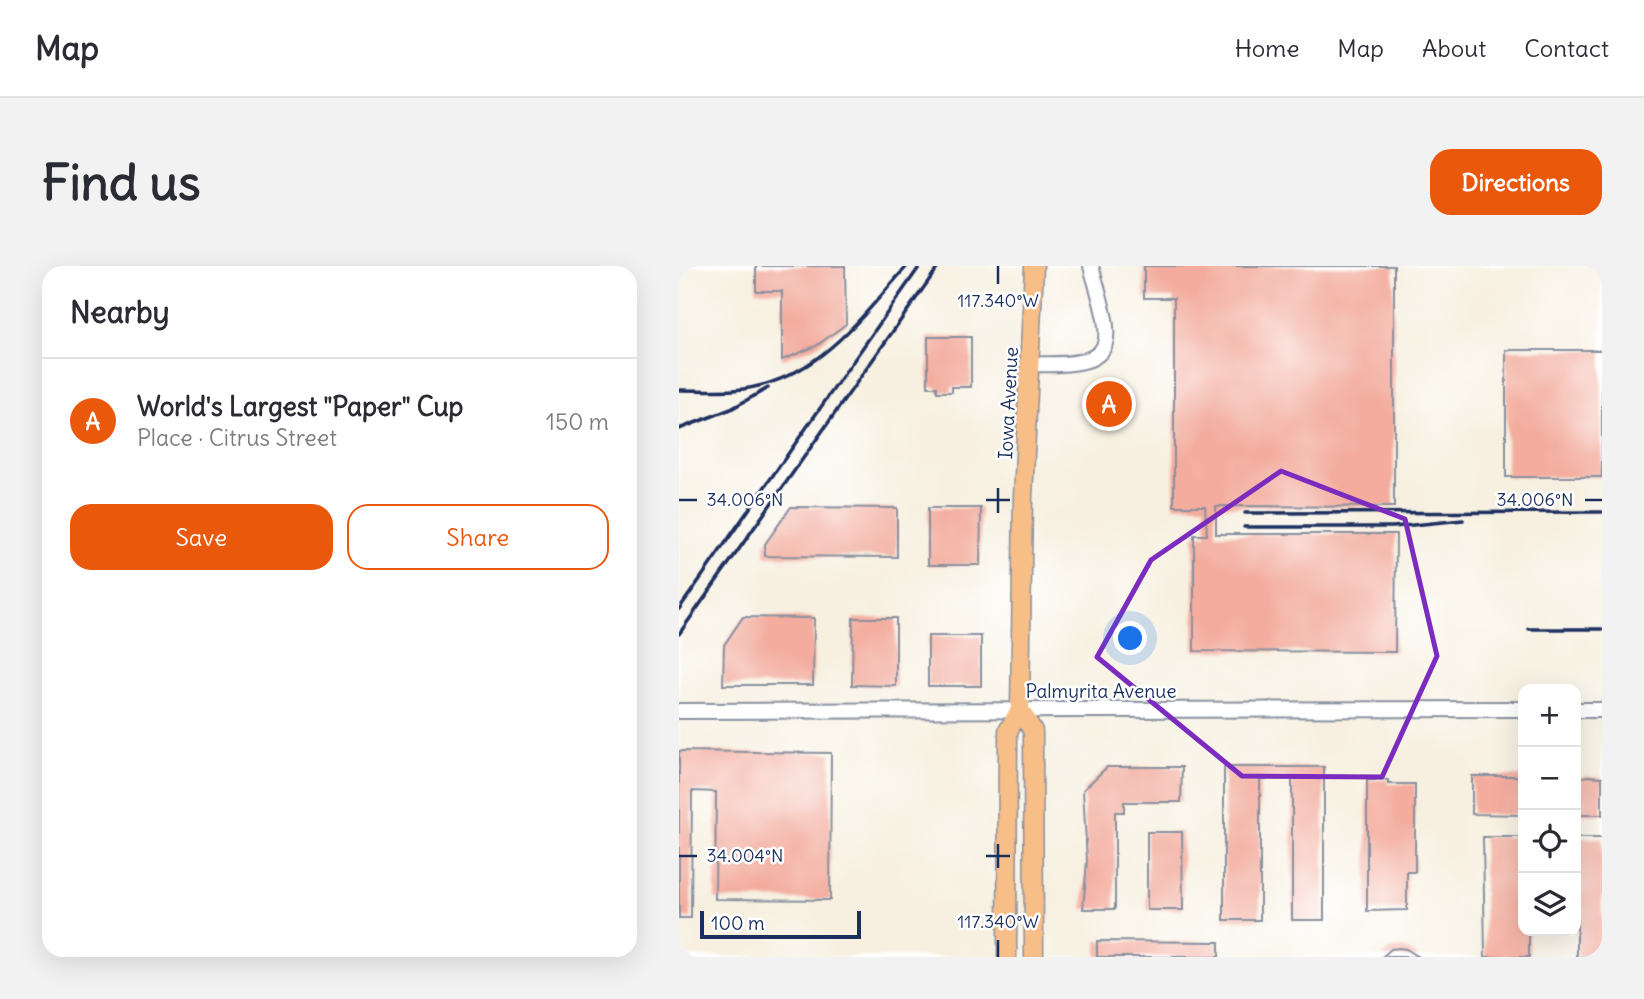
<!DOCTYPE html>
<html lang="en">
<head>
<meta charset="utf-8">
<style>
  :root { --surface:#fff; --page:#f2f2f3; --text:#2b2b33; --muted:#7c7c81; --line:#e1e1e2; --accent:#ea580c }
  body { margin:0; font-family:Delius,sans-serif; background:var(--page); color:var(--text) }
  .controls { position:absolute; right:21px; bottom:21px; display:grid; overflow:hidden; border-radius:14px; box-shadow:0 7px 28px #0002 }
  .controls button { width:63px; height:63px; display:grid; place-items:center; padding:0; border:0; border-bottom:2px solid var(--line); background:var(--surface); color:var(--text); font:35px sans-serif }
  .scale { position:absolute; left:21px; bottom:18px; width:161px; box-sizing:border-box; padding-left:7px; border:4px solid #1b2f5e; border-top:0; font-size:19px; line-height:24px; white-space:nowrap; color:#1b2f5e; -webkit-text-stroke:5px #fff; paint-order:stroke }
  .you { position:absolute; left:452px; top:373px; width:24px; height:24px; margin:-18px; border:5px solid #fff; border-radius:50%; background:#1a73e8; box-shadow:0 0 0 10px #1a73e833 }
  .badge { display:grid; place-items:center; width:46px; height:46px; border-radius:50%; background:var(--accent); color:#fff; font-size:23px; font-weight:700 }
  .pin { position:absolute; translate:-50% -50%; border:4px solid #fff; box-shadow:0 2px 7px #0006 }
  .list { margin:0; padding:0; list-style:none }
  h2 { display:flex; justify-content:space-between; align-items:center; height:91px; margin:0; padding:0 28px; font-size:30px }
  h2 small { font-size:23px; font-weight:400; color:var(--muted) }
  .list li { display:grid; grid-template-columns:46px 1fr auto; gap:21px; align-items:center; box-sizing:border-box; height:126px; padding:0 28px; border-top:2px solid var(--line) }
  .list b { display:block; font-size:26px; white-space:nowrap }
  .list p { margin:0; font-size:23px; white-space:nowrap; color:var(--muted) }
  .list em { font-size:23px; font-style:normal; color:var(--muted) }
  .actions { display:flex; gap:14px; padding:21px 28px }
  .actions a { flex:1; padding:16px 0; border:2px solid var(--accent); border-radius:21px; text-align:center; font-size:24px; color:var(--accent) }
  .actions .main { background:var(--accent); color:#fff }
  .icon { flex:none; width:38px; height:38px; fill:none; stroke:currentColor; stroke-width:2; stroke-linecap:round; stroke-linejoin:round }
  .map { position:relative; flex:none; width:923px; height:691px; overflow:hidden; border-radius:21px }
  header { display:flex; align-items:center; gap:42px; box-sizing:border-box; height:98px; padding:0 35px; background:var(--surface); border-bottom:2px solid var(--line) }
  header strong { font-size:33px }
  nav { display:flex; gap:38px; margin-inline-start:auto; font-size:24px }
  .intro { display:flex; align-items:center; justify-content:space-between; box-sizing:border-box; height:168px; padding:0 42px }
  h1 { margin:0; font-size:49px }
  .button { padding:18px 32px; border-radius:21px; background:var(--accent); color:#fff; font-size:24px; font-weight:700 }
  main { display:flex; gap:42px; padding:0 42px }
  aside { flex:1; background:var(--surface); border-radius:21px; box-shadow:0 7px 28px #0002 }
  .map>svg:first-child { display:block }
  .building { fill:#f3ac9d }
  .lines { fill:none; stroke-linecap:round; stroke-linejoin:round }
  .minor-casing { stroke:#89909f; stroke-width:18 }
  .major-casing { stroke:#89909f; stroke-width:21 }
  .minor { stroke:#fff; stroke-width:14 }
  .major { stroke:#f7be88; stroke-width:18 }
  .rail { stroke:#1b2f5e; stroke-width:3.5 }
  .marked { fill:none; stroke:#7b2cbf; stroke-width:5; stroke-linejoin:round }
  .ticks { fill:none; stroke:#1b2f5e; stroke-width:2.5 }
  .labels { text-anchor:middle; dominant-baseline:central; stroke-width:5; stroke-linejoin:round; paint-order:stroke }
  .street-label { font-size:19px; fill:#1b2f5e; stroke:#fff }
  .ticks-label { font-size:18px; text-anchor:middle; fill:#1b2f5e; stroke:#fff; stroke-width:5; stroke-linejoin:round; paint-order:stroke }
</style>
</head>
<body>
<header>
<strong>Map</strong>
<nav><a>Home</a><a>Map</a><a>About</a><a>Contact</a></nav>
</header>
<div class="intro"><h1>Find us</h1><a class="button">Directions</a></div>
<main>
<aside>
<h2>Nearby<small></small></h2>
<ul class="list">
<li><span class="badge">A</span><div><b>World's Largest &quot;Paper&quot; Cup</b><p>Place · Citrus Street</p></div><em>150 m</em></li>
</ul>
<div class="actions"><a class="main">Save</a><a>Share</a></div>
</aside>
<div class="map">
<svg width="923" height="691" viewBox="0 0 923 691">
  <rect width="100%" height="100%" fill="#fff"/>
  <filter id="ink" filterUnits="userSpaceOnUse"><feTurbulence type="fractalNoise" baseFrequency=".0143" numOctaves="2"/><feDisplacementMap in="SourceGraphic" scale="14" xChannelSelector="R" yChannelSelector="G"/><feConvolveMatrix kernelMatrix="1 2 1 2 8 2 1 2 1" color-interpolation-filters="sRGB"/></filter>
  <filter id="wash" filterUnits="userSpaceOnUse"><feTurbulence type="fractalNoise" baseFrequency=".00686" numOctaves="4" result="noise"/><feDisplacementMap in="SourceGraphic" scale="28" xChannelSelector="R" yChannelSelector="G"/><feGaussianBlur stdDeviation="1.57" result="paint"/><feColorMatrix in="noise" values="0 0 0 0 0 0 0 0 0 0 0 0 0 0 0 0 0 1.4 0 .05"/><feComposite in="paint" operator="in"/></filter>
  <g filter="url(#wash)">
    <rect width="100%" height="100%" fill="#f7f0e0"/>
    <g id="blocks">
      <path class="building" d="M 77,0 L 166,0 L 167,58 L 137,80 L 103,94 L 103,25 L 77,25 Z
        M 465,0 L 715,0 L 715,241 L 537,240 L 537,268 L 717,268 L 716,386 L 515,385 L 515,269 L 528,269 L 526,240 L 495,240 L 495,32 L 465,32 Z
        M 249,71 L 292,71 L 292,121 L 273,121 L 273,126 L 258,126 L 258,121 L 249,121 Z
        M 827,84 L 923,84 L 923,211 L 827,211 Z
        M 112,241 L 218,242 L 218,291 L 86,290 L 86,278 Z
        M 249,242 L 302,242 L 301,299 L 249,299 Z
        M 64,351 L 135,352 L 134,419 L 44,419 L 45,379 Z
        M 174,352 L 217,352 L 217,420 L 173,419 Z
        M 249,370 L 302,370 L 302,420 L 249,420 Z
        M 0,485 L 152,487 L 151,634 L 36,633 L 37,526 L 13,525 L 12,652 L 0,652 Z
        M 428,501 L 503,501 L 502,536 L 445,536 L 445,546 L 436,546 L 436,643 L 404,643 L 408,595 L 404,524 Z
        M 545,501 L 645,501 L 645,654 L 613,654 L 613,513 L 581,513 L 581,654 L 545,654 Z
        M 793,510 L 844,510 L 844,549 L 793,548 Z
        M 909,510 L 923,511 L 923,549 L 897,549 L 897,512 Z
        M 688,514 L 709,514 L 709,518 L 736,518 L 736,606 L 728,606 L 728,644 L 688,645 Z
        M 468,566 L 503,566 L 504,644 L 468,644 Z
        M 804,571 L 844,571 L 844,665 L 850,665 L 850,691 L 806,691 Z
        M 898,572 L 923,572 L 923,691 L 898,691 Z
        M 418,675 L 540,676 L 540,691 L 418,691 Z
        M 720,682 L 727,683 L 740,691 L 703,691 L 712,683 Z"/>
    </g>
  </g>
  <g filter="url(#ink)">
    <use href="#blocks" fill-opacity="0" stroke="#89909f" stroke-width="2"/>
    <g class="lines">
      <g class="minor-casing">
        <path id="minor" d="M 353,98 C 447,102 433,75 412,0
          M 897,444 L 923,444
          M 0,445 L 844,443"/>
      </g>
      <g class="major-casing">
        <path id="major" d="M 341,444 L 354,465 L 355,691
          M 328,691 L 329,465 L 341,444 L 344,231 L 355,0"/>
      </g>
      <use href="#minor" class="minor"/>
      <use href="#major" class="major"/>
      <path class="rail" d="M 0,124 C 18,124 36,125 54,124 C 134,119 179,55 228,0
        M 0,163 L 52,143 L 89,122
        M 566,247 L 923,246
        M 565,261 L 714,261 L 784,254
        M 0,343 L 241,0
        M 850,363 L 923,363
        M 0,368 L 260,0"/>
    </g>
  </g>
  <path class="marked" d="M 602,205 L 726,253 L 758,390 L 703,511 L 563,510 L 418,391 L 472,294 Z"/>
  <path class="ticks" d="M 319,0 L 319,18M 319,222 L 319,247M 0,234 L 18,234M 307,234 L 331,234M 906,234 L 923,234M 319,578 L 319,602M 0,590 L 18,590M 307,590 L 331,590M 319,674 L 319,691"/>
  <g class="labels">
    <g class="street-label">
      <text transform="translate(329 137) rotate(-87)">Iowa Avenue</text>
      <text x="422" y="425">Palmyrita Avenue</text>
    </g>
  </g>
  <g class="ticks-label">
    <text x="319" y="41">117.340°W</text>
    <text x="66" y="240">34.006°N</text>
    <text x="856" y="240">34.006°N</text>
    <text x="66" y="596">34.004°N</text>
    <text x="319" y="662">117.340°W</text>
  </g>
</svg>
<div class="controls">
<button>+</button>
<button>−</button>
<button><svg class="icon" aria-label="locate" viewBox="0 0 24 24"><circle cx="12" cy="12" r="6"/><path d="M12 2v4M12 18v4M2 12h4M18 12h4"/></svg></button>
<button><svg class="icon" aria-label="layers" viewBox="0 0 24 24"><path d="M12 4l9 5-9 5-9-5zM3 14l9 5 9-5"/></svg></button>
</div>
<div class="scale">100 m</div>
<div class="you"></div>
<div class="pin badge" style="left:430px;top:138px">A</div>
</div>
</main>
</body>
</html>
